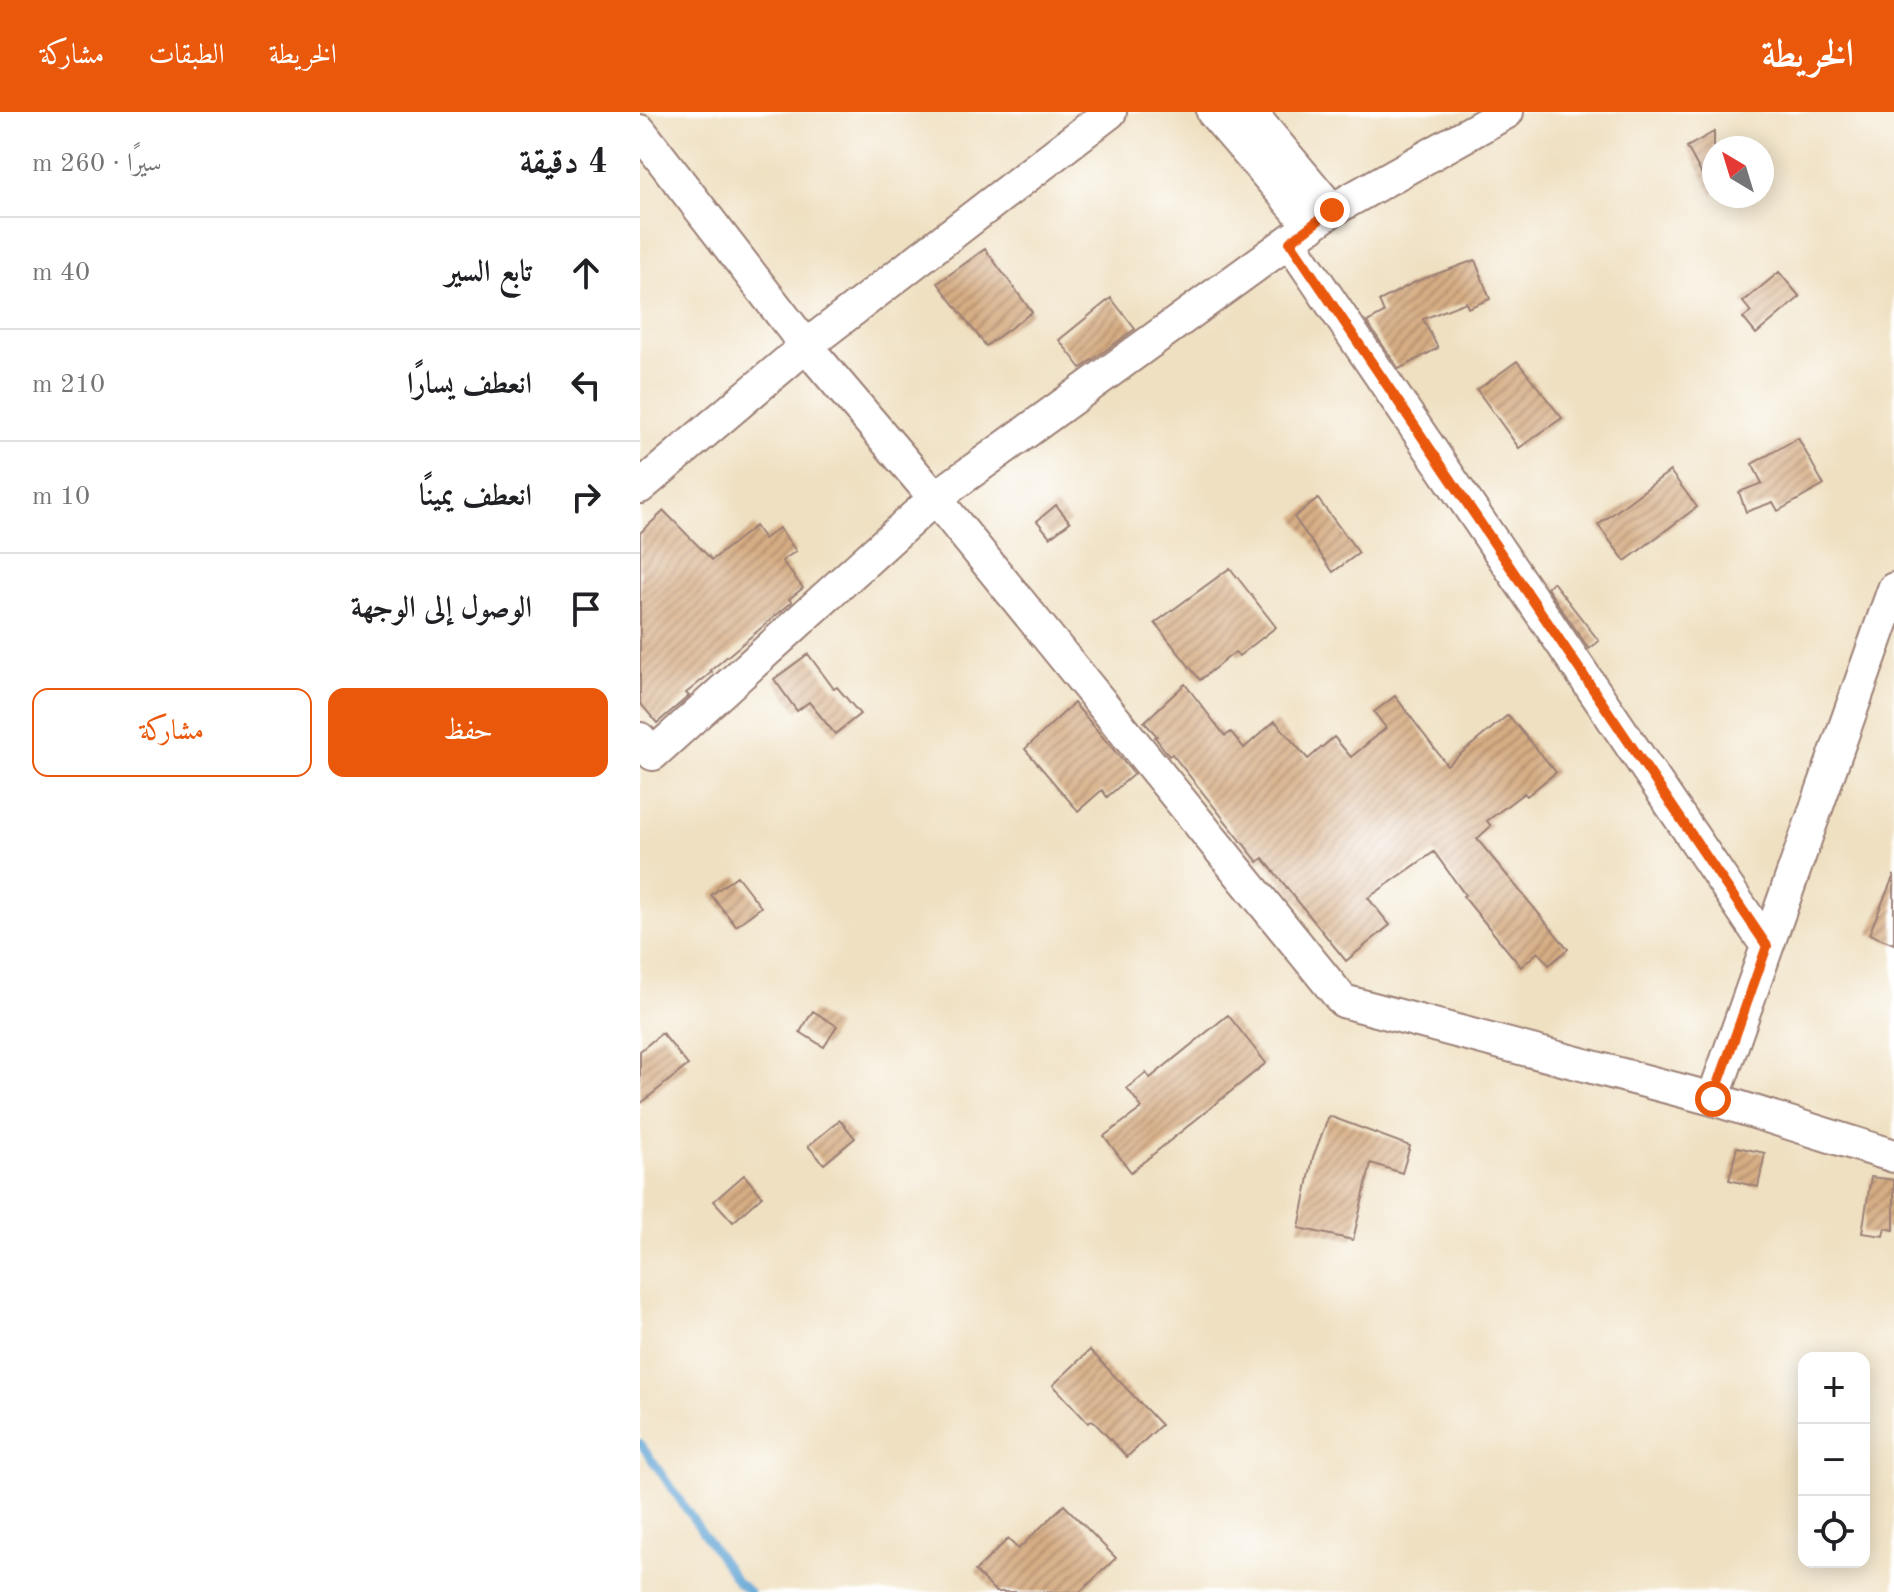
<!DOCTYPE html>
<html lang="ar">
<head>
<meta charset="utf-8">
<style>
  :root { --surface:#fff; --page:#f6f6f6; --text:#202124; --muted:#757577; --line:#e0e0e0; --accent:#ea580c }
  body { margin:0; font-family:"Old Standard TT",Amiri,serif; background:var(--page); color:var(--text); direction:rtl }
  .controls { position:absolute; right:24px; bottom:24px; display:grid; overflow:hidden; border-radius:16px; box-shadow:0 4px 20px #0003 }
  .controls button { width:72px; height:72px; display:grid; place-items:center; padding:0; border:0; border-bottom:2px solid var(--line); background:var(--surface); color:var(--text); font:40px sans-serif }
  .compass { position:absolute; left:1062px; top:24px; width:72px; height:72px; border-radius:50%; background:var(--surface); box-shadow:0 4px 20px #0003; rotate:322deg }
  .stop { position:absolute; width:24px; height:24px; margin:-18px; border:6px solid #ea580c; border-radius:50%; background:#fff }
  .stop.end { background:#ea580c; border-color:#fff; box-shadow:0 2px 8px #0008 }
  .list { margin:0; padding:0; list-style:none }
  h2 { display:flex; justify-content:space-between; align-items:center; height:104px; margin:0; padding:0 32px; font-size:34px }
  h2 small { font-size:26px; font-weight:400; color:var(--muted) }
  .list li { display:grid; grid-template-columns:52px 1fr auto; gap:24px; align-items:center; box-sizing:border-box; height:112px; padding:0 32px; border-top:2px solid var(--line) }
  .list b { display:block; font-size:30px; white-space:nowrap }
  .list em { font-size:26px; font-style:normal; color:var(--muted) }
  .actions { display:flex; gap:16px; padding:24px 32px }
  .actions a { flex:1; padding:18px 0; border:2px solid var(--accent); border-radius:16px; text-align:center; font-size:28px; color:var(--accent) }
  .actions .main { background:var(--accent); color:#fff }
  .icon { flex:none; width:44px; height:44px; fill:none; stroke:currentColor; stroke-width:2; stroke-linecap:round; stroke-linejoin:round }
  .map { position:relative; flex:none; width:1254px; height:1480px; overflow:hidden; direction:ltr }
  header { display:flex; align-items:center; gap:48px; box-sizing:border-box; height:112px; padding:0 40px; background:var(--accent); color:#fff }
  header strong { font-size:38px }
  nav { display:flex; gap:44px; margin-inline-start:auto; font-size:28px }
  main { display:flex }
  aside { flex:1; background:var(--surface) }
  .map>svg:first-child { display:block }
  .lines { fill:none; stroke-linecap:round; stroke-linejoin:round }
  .stream { stroke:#5da3d3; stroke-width:8 }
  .building { fill:url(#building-hatch) }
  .minor-casing { stroke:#9c8076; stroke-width:36 }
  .minor { stroke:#fff; stroke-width:32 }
  .route { stroke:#ea580c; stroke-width:10 }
</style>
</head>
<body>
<header>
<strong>الخريطة</strong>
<nav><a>الخريطة</a><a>الطبقات</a><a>مشاركة</a></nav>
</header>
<main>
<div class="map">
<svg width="1254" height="1480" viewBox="0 0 1254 1480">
  <defs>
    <pattern id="building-hatch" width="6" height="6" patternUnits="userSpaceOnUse" patternTransform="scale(2)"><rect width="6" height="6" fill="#d6ad84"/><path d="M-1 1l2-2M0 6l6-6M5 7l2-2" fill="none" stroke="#b08c6c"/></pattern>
  </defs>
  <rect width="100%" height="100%" fill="#fff"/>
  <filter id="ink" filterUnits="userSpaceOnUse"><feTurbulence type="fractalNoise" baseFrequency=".0125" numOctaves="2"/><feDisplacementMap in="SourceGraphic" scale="16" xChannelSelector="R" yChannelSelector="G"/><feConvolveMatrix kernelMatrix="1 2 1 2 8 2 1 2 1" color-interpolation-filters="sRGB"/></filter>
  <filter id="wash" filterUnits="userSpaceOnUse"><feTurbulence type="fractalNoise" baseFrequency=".006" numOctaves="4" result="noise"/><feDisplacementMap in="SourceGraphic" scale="32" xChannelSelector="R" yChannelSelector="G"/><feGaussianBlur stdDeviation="1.8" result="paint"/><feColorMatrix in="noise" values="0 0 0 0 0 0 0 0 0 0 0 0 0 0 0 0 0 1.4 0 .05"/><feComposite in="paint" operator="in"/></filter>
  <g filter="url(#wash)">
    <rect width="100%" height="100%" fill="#efe0c1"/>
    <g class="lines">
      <path class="stream" d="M 0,1331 L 97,1470 L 110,1480"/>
    </g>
    <g id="blocks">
      <path class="building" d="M 1074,20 L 1074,85 L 1047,35 Z
        M 345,137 L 392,200 L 346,234 L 298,171 Z
        M 835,148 L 850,187 L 828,196 L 826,190 L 783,207 L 798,236 L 759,257 L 727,210 L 744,201 L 739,189 L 777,169 Z
        M 1139,160 L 1160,185 L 1116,222 L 1103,206 L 1111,200 L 1103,190 Z
        M 471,186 L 495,217 L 441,256 L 419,228 Z
        M 877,249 L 922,306 L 879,336 L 837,278 Z
        M 1158,326 L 1184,373 L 1138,399 L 1133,390 L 1106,400 L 1099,380 L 1122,371 L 1112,352 Z
        M 1030,359 L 1057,395 L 985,449 L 958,413 Z
        M 678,387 L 719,441 L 693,460 L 654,405 Z
        M 416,393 L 430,410 L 410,425 L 397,409 Z
        M 24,399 L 72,448 L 115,414 L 124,427 L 139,416 L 156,439 L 142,449 L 163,476 L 149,487 L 152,490 L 70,559 L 72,560 L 46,581 L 49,584 L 17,611 L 0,591 L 0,421 Z
        M 590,456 L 636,515 L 599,544 L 595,540 L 560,568 L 515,511 Z
        M 913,470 L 959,529 L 949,537 L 907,476 Z
        M 168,542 L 194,577 L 197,575 L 220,602 L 195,622 L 169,590 L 157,599 L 134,567 Z
        M 545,572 L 585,624 L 591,620 L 604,636 L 635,609 L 668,647 L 694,625 L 711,645 L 746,616 L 734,600 L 755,584 L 807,653 L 868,603 L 916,660 L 887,684 L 884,681 L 847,709 L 851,714 L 837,727 L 928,837 L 909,853 L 898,840 L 881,855 L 823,784 L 825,783 L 794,740 L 728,786 L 750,813 L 706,849 L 623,746 L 618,750 L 532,642 L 529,644 L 515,625 L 517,624 L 504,610 Z
        M 434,591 L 494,662 L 467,685 L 462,678 L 438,699 L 385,637 Z
        M 1254,763 L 1254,832 L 1229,822 Z
        M 97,764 L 121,795 L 96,814 L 71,783 Z
        M 173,899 L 197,914 L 184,935 L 160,920 Z
        M 588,903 L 626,951 L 491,1060 L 464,1024 L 502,996 L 487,976 L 506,961 L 510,966 Z
        M 22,921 L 48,953 L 0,992 L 0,939 Z
        M 689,1004 L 770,1034 L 762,1061 L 731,1051 L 713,1128 L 659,1116 L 673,1045 Z
        M 200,1008 L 215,1026 L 184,1052 L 168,1034 Z
        M 1097,1035 L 1125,1041 L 1118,1075 L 1089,1068 Z
        M 104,1063 L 122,1084 L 93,1110 L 74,1089 Z
        M 1231,1065 L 1254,1068 L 1254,1118 L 1245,1116 L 1243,1124 L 1222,1121 Z
        M 450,1238 L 521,1313 L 487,1345 L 452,1308 L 448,1311 L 413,1273 Z
        M 424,1393 L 476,1446 L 440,1480 L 356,1480 L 335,1459 L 368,1427 L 378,1437 Z"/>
    </g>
  </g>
  <g filter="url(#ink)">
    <use href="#blocks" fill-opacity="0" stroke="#9c8076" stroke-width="2"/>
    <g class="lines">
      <g class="minor-casing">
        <path id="minor" d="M 573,0 L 671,114
          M 610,0 L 692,98
          M 0,19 L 166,234 L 295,386 L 703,889 L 1073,987 L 1254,1044
          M 650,130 L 1127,834
          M 0,375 L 166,234 L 470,0
          M 0,627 L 13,642 L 295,386 L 692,98 L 867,0
          M 1073,987 L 1254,477"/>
      </g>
      <use href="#minor" class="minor"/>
    </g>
  </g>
  <g class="lines" filter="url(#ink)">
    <path class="route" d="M 692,98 L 650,130 L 1127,834 L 1073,987"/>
  </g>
</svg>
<div class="controls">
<button>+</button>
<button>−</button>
<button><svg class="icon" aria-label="locate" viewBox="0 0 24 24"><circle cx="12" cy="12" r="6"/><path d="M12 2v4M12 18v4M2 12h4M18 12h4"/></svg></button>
</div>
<svg class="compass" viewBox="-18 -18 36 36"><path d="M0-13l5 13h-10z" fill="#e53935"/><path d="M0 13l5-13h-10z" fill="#757577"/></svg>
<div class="stop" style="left:1073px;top:987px"></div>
<div class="stop end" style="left:692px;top:98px"></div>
</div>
<aside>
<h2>4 دقيقة<small>سيرًا · 260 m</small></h2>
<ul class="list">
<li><svg class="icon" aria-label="ahead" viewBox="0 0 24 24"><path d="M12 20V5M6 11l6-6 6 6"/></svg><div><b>تابع السير</b></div><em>40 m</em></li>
<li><svg class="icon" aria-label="left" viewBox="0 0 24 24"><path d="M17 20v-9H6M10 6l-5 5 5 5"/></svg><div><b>انعطف يسارًا</b></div><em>210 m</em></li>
<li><svg class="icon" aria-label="right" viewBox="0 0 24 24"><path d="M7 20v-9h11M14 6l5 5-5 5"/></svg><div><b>انعطف يمينًا</b></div><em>10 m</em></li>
<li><svg class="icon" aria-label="arrive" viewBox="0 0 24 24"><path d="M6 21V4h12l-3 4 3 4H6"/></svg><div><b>الوصول إلى الوجهة</b></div></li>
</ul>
<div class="actions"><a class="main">حفظ</a><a>مشاركة</a></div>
</aside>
</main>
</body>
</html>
